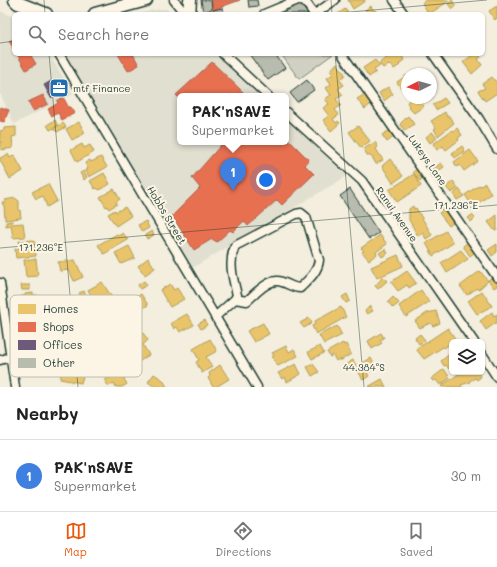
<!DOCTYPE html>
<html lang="en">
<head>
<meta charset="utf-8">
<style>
  :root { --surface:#fff; --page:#f6f6f6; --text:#222; --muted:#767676; --line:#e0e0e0; --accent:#ea580c }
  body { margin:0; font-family:Mali,sans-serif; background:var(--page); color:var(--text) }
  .controls { position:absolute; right:12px; bottom:12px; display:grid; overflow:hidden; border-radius:6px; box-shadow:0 1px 3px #0004 }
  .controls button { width:36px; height:36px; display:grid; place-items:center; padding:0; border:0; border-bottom:1px solid var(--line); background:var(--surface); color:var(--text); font:20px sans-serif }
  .compass { position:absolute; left:401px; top:68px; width:36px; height:36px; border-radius:50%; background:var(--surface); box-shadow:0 1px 3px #0004; rotate:265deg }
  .you { position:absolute; left:266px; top:180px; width:14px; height:14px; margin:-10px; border:3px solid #fff; border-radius:50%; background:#1a73e8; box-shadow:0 0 0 6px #1a73e833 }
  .badge { display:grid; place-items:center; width:26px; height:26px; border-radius:50%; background:var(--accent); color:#fff; font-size:13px; font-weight:700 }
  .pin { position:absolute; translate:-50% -33px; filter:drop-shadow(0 1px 2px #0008) }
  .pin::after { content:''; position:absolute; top:21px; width:14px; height:12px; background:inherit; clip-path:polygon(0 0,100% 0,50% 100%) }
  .popup { position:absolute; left:177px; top:93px; width:112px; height:52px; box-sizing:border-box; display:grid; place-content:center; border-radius:6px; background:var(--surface); filter:drop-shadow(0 1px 3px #0005); font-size:13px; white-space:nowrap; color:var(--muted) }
  .popup b { font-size:15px; color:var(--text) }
  .popup::after { content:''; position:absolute; left:50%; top:100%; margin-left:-8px; border:8px solid transparent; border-top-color:var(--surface) }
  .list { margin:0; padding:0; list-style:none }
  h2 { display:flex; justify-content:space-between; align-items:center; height:52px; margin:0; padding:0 16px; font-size:17px }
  h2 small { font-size:13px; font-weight:400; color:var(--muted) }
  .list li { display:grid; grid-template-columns:26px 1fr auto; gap:12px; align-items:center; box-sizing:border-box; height:72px; padding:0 16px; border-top:1px solid var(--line) }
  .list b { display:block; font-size:15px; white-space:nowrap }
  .list p { margin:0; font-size:13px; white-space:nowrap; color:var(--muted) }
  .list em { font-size:13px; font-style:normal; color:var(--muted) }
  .icon { flex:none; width:22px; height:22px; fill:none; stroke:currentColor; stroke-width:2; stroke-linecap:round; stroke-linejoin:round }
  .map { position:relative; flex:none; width:497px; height:387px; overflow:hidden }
  .search { position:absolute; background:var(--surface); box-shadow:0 1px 3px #0004; left:12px; right:12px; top:12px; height:44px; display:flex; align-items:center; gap:10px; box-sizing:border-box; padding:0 14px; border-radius:6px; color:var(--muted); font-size:15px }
  .sheet { height:124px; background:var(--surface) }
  nav { display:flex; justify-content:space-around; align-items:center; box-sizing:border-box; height:56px; border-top:1px solid var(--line); background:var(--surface); font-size:11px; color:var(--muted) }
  nav a { display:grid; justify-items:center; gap:2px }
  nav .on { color:var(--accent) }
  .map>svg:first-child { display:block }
  .built { fill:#e1dfd0 }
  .green { fill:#d0d1c2; stroke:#78877b }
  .homes { fill:#e9c46a; stroke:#ac9c5a }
  .shops { fill:#e76f51; stroke:#ab6048 }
  .offices { fill:#6d597a; stroke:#565165 }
  .building { fill:#b8bcae; stroke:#1f3d34 }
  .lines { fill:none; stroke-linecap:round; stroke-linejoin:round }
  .minor-casing { stroke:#1f3d34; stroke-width:11 }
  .highway-casing { stroke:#1f3d34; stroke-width:15 }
  .minor { stroke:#fcf5e5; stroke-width:8 }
  .highway { stroke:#fcf5e5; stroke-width:12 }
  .ticks { fill:none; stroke:#1f3d34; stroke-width:1; stroke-opacity:0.45 }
  .labels { text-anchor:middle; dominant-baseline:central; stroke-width:4; stroke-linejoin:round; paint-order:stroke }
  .poi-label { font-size:10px; fill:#1f3d34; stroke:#fcf5e5; text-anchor:start }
  .street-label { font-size:10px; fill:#1f3d34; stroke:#fcf5e5 }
  .key { fill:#fcf5e5; stroke:#babeb0; stroke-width:1 }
  .key-label { font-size:11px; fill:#1f3d34 }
  .ticks-label { font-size:10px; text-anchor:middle; fill:#1f3d34; stroke:#fcf5e5; stroke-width:4; stroke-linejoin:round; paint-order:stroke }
</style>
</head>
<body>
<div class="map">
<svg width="497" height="387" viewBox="0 0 497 387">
  <rect width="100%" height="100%" fill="#f3eede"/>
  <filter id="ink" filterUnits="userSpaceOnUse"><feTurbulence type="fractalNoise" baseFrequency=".025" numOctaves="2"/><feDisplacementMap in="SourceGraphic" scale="8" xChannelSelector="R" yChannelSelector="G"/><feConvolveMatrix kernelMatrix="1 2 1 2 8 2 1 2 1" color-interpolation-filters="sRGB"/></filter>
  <g filter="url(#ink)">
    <path class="built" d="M 166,9 L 172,14 L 139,14 L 154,10 Z
      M 0,11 L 14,17 L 14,54 L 49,54 L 73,94 L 14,124 L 0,93 Z
      M 65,54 L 215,54 L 261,96 L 180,96 L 180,142 L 286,142 L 286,119 L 347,176 L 192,268 Z"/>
    <path class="green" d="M 281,54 L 333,54 L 299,79 Z"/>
    <path class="homes" d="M 348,0 L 365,0 L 365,1 L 353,9 Z
      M 426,0 L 448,0 L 449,1 L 429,14 L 422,3 Z
      M 452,0 L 456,6 L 452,9 L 448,4 Z
      M 371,6 L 374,11 L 375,10 L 378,14 L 362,14 L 366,12 L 365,10 Z
      M 497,6 L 497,18 L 495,20 L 489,11 Z
      M 345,9 L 348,13 L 338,14 Z
      M 392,54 L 404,54 L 402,56 L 404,60 L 399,64 L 400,65 L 394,69 L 391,65 L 389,66 L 388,65 L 383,68 L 379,63 Z
      M 474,54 L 479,54 L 481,57 L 478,59 L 482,65 L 472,74 L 463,62 Z
      M 375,60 L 380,66 L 374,70 L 376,72 L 369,77 L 363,68 Z
      M 337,63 L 345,74 L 343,78 L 339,79 L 344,85 L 338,89 L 343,95 L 336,99 L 341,105 L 335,110 L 339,115 L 333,119 L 336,123 L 338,121 L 340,123 L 331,131 L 323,120 L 329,116 L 323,108 L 329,104 L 325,99 L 331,95 L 326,88 L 331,84 L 327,78 L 333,74 L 330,71 Z
      M 417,69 L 420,74 L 409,74 Z
      M 407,75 L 407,92 L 405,94 L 397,82 Z
      M 492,77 L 497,83 L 497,93 L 485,101 L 478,91 L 485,88 L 482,84 Z
      M 388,87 L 393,94 L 384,101 L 379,93 Z
      M 365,94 L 371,104 L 365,109 L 357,99 Z
      M 431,94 L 433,97 L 422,104 L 424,106 L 414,113 L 408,107 L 409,106 L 407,102 L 413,98 L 431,98 Z
      M 444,98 L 448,103 L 436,110 L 433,105 Z
      M 445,112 L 447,117 L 449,116 L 454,123 L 438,136 L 434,129 L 436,128 L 431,121 Z
      M 408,116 L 414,124 L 405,131 L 400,124 Z
      M 55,120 L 58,126 L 50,130 L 47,125 Z
      M 79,122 L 85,133 L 72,140 L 66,129 Z
      M 63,123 L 66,127 L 57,132 L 54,128 Z
      M 358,126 L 370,141 L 361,148 L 349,132 Z
      M 16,127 L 16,136 L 12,137 L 13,148 L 1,150 L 0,131 L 4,130 L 4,128 Z
      M 457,128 L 462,135 L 458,138 L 459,140 L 446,150 L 443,146 L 437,150 L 433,144 L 452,130 L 453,131 Z
      M 390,130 L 395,136 L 387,142 L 382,135 Z
      M 432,132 L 437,138 L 430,143 L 426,137 Z
      M 375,142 L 378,147 L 376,149 L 383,160 L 376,164 L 372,157 L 367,155 L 364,149 Z
      M 82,144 L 84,148 L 90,145 L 94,152 L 77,162 L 71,150 Z
      M 462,146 L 465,151 L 455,158 L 452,153 Z
      M 470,150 L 478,161 L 464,171 L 460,165 L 457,167 L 454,162 Z
      M 8,154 L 10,158 L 14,155 L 23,171 L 10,179 L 0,160 L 0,158 Z
      M 101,157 L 107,167 L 89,177 L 86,170 L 88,169 L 85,163 L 90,160 L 91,162 Z
      M 390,159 L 403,176 L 393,183 L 382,166 Z
      M 441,163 L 444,167 L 435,173 L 433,169 Z
      M 418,168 L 425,177 L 420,181 L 413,172 Z
      M 84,171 L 87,177 L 84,180 L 80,173 Z
      M 104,173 L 110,184 L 99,190 L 97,188 L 95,189 L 90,181 Z
      M 414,174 L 421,186 L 397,202 L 389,190 Z
      M 453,181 L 458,188 L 451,193 L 446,187 Z
      M 485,183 L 491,194 L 473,207 L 465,195 L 479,185 L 481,186 Z
      M 48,184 L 57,201 L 47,207 L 43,196 L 36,199 L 32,192 Z
      M 114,189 L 120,199 L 116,202 L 117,204 L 109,209 L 107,206 L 106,207 L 100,197 Z
      M 459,189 L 464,196 L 457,200 L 453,194 Z
      M 15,198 L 19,201 L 19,211 L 20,210 L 21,218 L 5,220 L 4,205 L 3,205 L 2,202 L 5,202 L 5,200 Z
      M 413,206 L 414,209 L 416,208 L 432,235 L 426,239 L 423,233 L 418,236 L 409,220 L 409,209 Z
      M 125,207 L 131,216 L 116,226 L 108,214 L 115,210 L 116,212 Z
      M 446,208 L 456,221 L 449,226 L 439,213 Z
      M 472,215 L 475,218 L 471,222 L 468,218 Z
      M 497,215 L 497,230 L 495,231 L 488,222 Z
      M 12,221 L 13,224 L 23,223 L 25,237 L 13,238 L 11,225 L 6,226 L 6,222 Z
      M 146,221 L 149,228 L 142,232 L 138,225 Z
      M 152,231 L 154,235 L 147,239 L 145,235 Z
      M 446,231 L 453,243 L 433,256 L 426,243 Z
      M 123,233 L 128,240 L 104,254 L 98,245 L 117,234 L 118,236 Z
      M 380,235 L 387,244 L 376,252 L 377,254 L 369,260 L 362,252 L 364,251 L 361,248 Z
      M 34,240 L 36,256 L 16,258 L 15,249 L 20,248 L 19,241 Z
      M 468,242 L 475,252 L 470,256 L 463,246 Z
      M 497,244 L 497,252 L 492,256 L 488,250 Z
      M 129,246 L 135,258 L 121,264 L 115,253 Z
      M 385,249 L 388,253 L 382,257 L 379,253 Z
      M 461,250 L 468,259 L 447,273 L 441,263 Z
      M 398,255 L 403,266 L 377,278 L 371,267 Z
      M 148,258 L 155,268 L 145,275 L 138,266 Z
      M 36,259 L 38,276 L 26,277 L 24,260 Z
      M 75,260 L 83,277 L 74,281 L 69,270 L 60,271 L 58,262 Z
      M 407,271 L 416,283 L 409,288 L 407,285 L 398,291 L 391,282 Z
      M 480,271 L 488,281 L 478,290 L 477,288 L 467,295 L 460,286 Z
      M 495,276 L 497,279 L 497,286 L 494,288 L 488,280 Z
      M 383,277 L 387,281 L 378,289 L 375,286 Z
      M 144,281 L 147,285 L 140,289 L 138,285 Z
      M 102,282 L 113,299 L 103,305 L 97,295 L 93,298 L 88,290 Z
      M 170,284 L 174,290 L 177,288 L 184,299 L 170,307 L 160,290 Z
      M 21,285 L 30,285 L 30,290 L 22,290 Z
      M 421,290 L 429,302 L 406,317 L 399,306 Z
      M 84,291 L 86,296 L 82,298 L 79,293 Z
      M 482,291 L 492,306 L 477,314 L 468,301 Z
      M 33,293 L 33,295 L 37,295 L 38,298 L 40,298 L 41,306 L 34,306 L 35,314 L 25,315 L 21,296 L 25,296 L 25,294 Z
      M 141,294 L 148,305 L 142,309 L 135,298 Z
      M 347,294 L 350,301 L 346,303 L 342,297 Z
      M 393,297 L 399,303 L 393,308 L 388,302 Z
      M 87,298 L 90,303 L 85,305 L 83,301 Z
      M 370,306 L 373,311 L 367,314 L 365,311 Z
      M 341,307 L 346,317 L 316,334 L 312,326 L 315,324 L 315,321 Z
      M 123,308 L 125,312 L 128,311 L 130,316 L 128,318 L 131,325 L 125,328 L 122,323 L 111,329 L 106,319 L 108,317 L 107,315 L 113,312 L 114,314 Z
      M 436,311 L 440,323 L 433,326 L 430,323 L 420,328 L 415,321 L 427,313 Z
      M 86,312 L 96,330 L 86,335 L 76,318 Z
      M 492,312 L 494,316 L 497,314 L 497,322 L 486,330 L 480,321 Z
      M 187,314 L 194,325 L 180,332 L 177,327 L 174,329 L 171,323 Z
      M 309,318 L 312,323 L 304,328 L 300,323 Z
      M 40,320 L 42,323 L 40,324 L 50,337 L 38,345 L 28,328 Z
      M 205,320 L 207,325 L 201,329 L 198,324 Z
      M 263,323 L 269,334 L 254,342 L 247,331 Z
      M 337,326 L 342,335 L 324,344 L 319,335 Z
      M 448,328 L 456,340 L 444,348 L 443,347 L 424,359 L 416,349 Z
      M 143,333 L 148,340 L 143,345 L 149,355 L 140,361 L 129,342 Z
      M 381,333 L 384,338 L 380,340 L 382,343 L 372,349 L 368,341 Z
      M 420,334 L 425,340 L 419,344 L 415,338 Z
      M 210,339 L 217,351 L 206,357 L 212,367 L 202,373 L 196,362 L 199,360 L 193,349 Z
      M 48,342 L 57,359 L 51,363 L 49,359 L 38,364 L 34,358 L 37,356 L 34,349 Z
      M 343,343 L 344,345 L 346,344 L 351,354 L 340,361 L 339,359 L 336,361 L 333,355 L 330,357 L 327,352 Z
      M 286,346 L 289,352 L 294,349 L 298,356 L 278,366 L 272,357 L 274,356 L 272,353 Z
      M 320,346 L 324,353 L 312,359 L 308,352 Z
      M 32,352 L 35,356 L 29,360 L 26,356 Z
      M 452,352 L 452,367 L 449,369 L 446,365 L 444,366 L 441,361 Z
      M 371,358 L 376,368 L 367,373 L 369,376 L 363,380 L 356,367 Z
      M 353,360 L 356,365 L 345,371 L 343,366 Z
      M 63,364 L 85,370 L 81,383 L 60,379 Z
      M 296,364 L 301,374 L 287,382 L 285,377 L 282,379 L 278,373 Z
      M 313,364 L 319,372 L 312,376 L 307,367 Z
      M 220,365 L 229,379 L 216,387 L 213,387 L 208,378 L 210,376 L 209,373 Z
      M 118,369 L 127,384 L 122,387 L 116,387 L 114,383 L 108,386 L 105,380 L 112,376 L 111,373 Z
      M 444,369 L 450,378 L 440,385 L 436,380 L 433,381 L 431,379 Z
      M 462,372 L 478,372 L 481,377 L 477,380 L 476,378 L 469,381 L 470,382 L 461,385 L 462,387 L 442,387 L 441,386 Z
      M 154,374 L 163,380 L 167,387 L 155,387 L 148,382 Z
      M 382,379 L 386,387 L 368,387 Z"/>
    <path class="shops" d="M 211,0 L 240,0 L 213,10 Z
      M 14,39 L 14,49 L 9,41 Z
      M 17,54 L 30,54 L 36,64 L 26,70 Z
      M 118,54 L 133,54 L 139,65 L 128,71 Z
      M 212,62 L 247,96 L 180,96 L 180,99 L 176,95 Z
      M 43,95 L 48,104 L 33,111 L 28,102 Z
      M 63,97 L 69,108 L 71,107 L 75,113 L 62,120 L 58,113 L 52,116 L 48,109 L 58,103 L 57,101 Z
      M 1,107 L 9,110 L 4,122 L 0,121 L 0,110 Z
      M 286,137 L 309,160 L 305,165 L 314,174 L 282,205 L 277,200 L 248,226 L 244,221 L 233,232 L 230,230 L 217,242 L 212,239 L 194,250 L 172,216 L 200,188 L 192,178 L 221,145 L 219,142 L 286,142 Z"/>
    <path class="offices" d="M 51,81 L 53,84 L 57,82 L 61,84 L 64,90 L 51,98 L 44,85 Z"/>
    <path class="building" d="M 201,0 L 211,0 L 212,9 L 203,12 Z
      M 248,0 L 257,0 L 258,6 L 249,7 Z
      M 299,2 L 308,14 L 282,14 Z
      M 223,8 L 224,14 L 214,14 L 213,10 Z
      M 249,54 L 275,54 L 285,68 L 268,80 Z
      M 307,80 L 314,90 L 297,102 L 290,93 Z
      M 350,189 L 379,233 L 369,239 L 340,196 Z"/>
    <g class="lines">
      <g class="minor-casing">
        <path id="minor" d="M 174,0 L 185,14
          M 301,0 L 305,1 L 314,14
          M 394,0 L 404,14
          M 264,14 L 298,0
          M 315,14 L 335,0
          M 59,54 L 257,387
          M 223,54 L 268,96
          M 342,54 L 497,277
          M 433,54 L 479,119 L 497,149
          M 286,112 L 362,181 L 474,342
          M 0,283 L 15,387
          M 215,317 L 235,299 L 237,295 C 233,279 228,262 235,246 L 296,214 L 301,213 L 306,217 L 319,260 C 318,272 308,280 300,288 C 293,288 289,284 282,282 C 270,277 256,293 247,301 L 235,299
          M 482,354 L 497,377
          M 0,360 L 11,357"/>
      </g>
      <g class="highway-casing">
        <path id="highway" d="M 15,0 L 18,3 L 46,14
          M 95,14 L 146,0
          M 189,14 L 190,0"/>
      </g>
      <use href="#minor" class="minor"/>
      <use href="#highway" class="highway"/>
    </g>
  </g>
  <path class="ticks" d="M 44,0 L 45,14M 331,0 L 332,14M 327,14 L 487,0M 0,43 L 14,41M 49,54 L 78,387M 335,54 L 364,387M 0,248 L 497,205"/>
  <defs>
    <g id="office-square" transform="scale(1)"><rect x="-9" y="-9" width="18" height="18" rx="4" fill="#1f6fb2" stroke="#fcf5e5"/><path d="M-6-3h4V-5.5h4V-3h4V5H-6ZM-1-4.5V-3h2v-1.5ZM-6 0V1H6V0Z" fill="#fff"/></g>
  </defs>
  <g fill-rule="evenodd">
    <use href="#office-square" x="59" y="88"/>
  </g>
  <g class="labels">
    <g class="poi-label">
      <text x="73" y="88">mtf Finance</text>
    </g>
    <g class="street-label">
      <text transform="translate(428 160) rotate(55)">Lukeys Lane</text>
      <text transform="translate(397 214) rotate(55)">Ranui Avenue</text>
      <text transform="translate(167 215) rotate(59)">Hobbs Street</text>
    </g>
  </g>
  <rect x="10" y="295" width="132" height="82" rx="6" class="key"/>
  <rect x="18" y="304" width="18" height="10" fill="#e9c46a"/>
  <rect x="18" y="322" width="18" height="10" fill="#e76f51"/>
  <rect x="18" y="340" width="18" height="10" fill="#6d597a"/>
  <rect x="18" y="358" width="18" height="10" fill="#b8bcae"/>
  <g class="key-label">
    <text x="43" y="313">Homes</text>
    <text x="43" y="331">Shops</text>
    <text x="43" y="349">Offices</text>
    <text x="43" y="367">Other</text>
  </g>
  <g class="ticks-label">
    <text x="456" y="209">171.236°E</text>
    <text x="41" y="251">171.236°E</text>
    <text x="364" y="371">44.384°S</text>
  </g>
</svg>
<div class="controls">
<button><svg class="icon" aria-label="layers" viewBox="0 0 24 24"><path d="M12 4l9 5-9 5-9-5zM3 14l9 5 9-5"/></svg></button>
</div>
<svg class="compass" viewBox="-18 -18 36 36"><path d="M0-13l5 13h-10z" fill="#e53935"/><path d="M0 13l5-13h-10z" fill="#767676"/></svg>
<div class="you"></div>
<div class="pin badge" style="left:233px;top:191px;background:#3f7fe0">1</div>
<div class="popup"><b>PAK'nSAVE</b>Supermarket</div>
<div class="search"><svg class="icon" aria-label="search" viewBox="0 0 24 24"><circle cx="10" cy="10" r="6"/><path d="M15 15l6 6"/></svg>Search here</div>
</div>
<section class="sheet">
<h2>Nearby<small></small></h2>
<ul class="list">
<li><span class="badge" style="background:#3f7fe0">1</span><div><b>PAK'nSAVE</b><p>Supermarket</p></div><em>30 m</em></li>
</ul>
</section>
<nav>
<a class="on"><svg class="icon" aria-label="map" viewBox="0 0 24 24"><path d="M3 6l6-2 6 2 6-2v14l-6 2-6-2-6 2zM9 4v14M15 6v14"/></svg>Map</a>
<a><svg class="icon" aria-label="directions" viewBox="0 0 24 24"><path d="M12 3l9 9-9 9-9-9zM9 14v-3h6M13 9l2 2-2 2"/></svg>Directions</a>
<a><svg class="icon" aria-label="saved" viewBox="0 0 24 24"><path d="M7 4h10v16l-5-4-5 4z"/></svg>Saved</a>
</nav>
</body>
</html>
